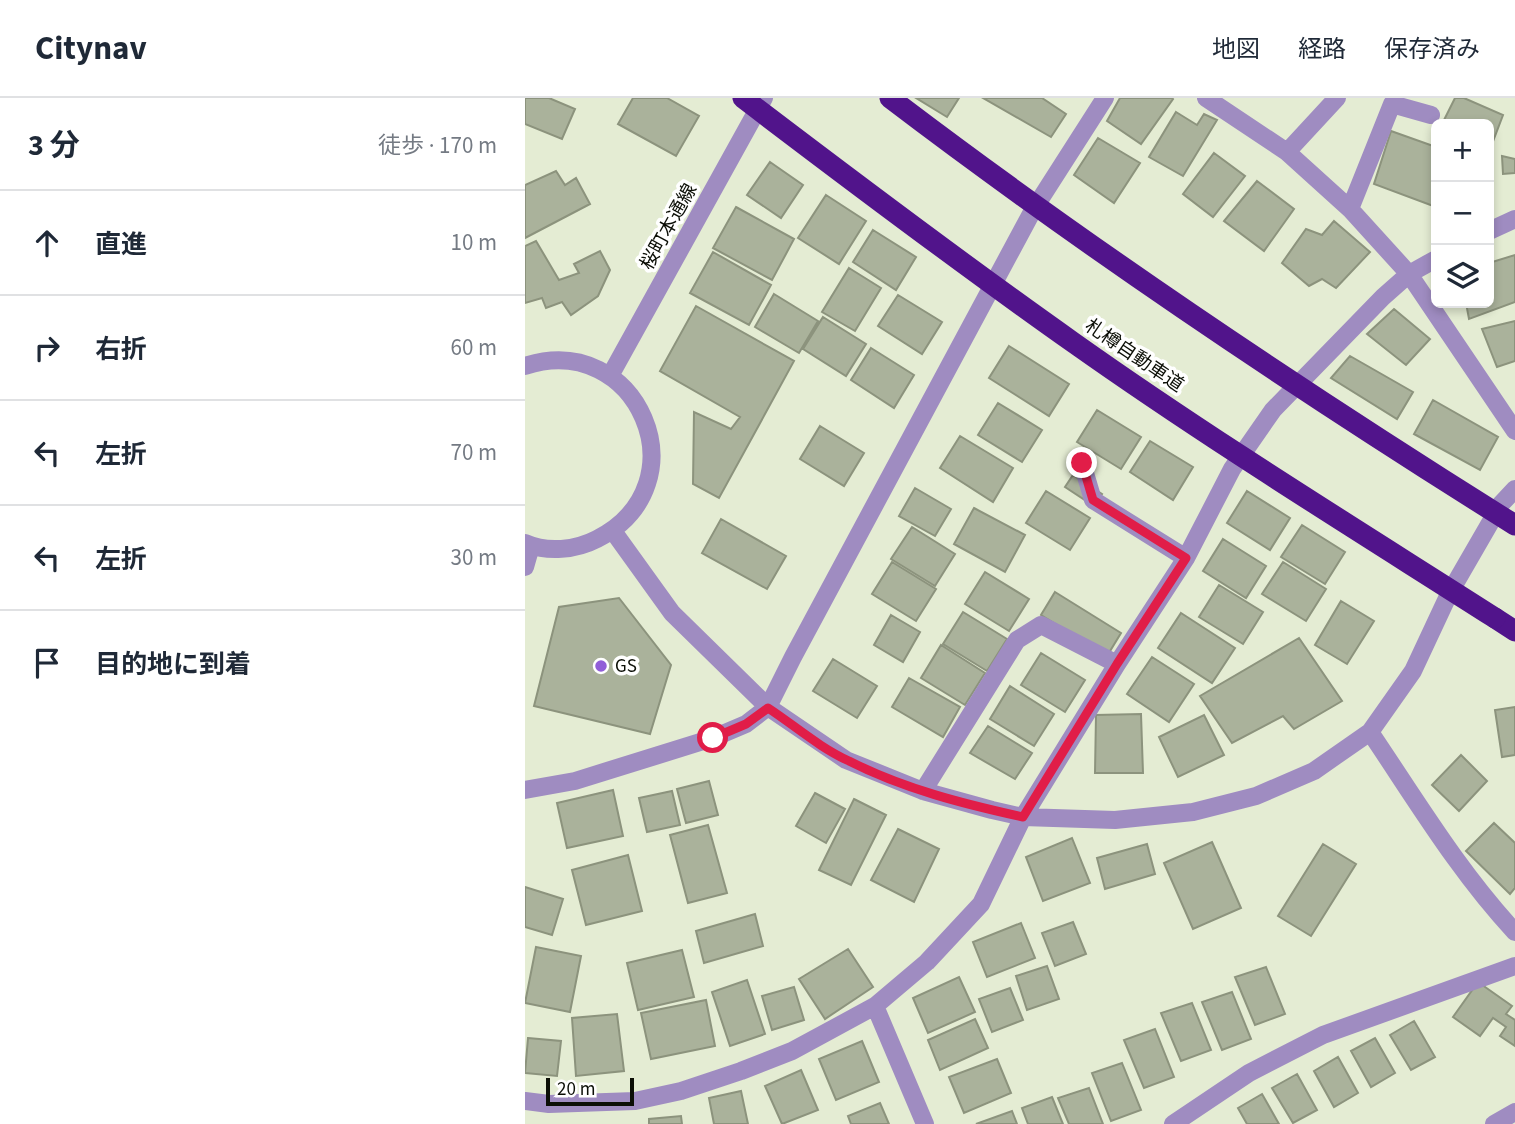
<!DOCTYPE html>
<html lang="ja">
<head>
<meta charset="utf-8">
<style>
  :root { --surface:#fff; --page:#f2f2f3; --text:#1f2937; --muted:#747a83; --line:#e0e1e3 }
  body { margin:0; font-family:"Source Sans 3","Noto Sans JP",sans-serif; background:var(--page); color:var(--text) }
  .controls { position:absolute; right:21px; top:21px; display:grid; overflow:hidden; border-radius:10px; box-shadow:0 4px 10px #0003 }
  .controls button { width:63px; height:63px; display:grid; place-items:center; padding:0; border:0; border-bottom:2px solid var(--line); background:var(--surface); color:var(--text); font:35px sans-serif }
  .scale { position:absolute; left:21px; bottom:18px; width:88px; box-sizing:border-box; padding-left:7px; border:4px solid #0b0e06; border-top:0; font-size:19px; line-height:24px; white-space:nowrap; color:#0b0e06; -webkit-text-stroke:5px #fff; paint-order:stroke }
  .stop { position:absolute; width:21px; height:21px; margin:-16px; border:5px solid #e11d48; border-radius:50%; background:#fff }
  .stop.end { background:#e11d48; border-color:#fff; box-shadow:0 2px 7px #0008 }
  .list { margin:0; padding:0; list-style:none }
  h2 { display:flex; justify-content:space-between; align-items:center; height:91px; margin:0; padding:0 28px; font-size:30px }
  h2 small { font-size:23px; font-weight:400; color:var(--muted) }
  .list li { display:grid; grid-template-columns:46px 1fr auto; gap:21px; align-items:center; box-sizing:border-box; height:105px; padding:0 28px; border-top:2px solid var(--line) }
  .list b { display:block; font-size:26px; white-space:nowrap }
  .list em { font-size:23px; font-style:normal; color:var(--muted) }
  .icon { flex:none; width:38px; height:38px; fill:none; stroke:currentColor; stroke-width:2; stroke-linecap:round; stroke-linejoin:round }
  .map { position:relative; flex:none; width:990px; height:1026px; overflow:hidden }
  header { display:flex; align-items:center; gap:42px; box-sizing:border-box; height:98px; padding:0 35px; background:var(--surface); border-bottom:2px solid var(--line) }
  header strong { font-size:33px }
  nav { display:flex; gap:38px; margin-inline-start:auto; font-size:24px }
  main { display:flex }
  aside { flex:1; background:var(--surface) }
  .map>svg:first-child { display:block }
  .building { fill:#aab29b; stroke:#8c937d; stroke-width:2 }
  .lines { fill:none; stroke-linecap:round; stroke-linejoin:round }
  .minor { stroke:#9f8cc1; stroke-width:18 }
  .highway { stroke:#51148b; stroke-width:21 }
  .highway-bridge { stroke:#51148b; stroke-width:21 }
  .route { stroke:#e11d48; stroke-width:9 }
  .poi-dot { fill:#915ed8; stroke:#fff; stroke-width:2.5 }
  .labels { text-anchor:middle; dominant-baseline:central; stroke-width:7; stroke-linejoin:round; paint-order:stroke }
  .street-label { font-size:19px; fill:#0b0e06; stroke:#fff }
  .poi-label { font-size:19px; fill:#0b0e06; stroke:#fff; text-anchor:start }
</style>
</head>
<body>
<header>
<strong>Citynav</strong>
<nav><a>地図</a><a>経路</a><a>保存済み</a></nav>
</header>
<main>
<aside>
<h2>3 分<small>徒歩 · 170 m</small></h2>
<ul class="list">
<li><svg class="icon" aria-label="ahead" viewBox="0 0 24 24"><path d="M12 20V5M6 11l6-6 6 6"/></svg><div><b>直進</b></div><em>10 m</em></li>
<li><svg class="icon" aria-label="right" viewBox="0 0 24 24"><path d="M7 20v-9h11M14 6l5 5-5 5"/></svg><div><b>右折</b></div><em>60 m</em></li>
<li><svg class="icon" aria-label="left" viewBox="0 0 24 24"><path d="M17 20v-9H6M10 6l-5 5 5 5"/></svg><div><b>左折</b></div><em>70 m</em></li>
<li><svg class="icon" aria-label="left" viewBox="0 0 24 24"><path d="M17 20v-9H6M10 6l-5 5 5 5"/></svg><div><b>左折</b></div><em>30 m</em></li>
<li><svg class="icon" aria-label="arrive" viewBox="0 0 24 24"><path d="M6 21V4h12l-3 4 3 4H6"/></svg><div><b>目的地に到着</b></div></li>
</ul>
</aside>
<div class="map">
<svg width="990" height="1026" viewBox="0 0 990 1026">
  <rect width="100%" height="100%" fill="#e4ecd3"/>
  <path class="building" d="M 0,0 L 24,0 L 50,11 L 37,41 L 0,26 Z
    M 108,0 L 142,0 L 174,18 L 151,58 L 93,26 Z
    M 391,0 L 434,0 L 422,19 Z
    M 458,0 L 517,0 L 541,16 L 526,39 Z
    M 595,0 L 647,0 L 648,1 L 616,46 L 582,23 Z
    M 930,0 L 939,0 L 978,17 L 964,54 L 964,26 L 917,26 Z
    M 651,14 L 672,27 L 679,16 L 692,22 L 658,78 L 624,59 Z
    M 866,33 L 911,49 L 911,69 L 907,83 L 911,85 L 911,109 L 849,86 Z
    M 573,40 L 615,65 L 589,105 L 549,77 Z
    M 689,55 L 720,78 L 688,119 L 658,96 Z
    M 977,58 L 990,61 L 990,75 L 978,76 Z
    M 245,64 L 278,87 L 256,120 L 222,97 Z
    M 31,73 L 40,87 L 51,80 L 65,106 L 0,140 L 0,87 Z
    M 732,83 L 769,111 L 739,153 L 699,123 Z
    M 301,97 L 341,123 L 314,166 L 273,140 Z
    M 211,109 L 269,141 L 247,182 L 188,150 Z
    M 809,123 L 845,154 L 811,190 L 797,181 L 784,188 L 757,165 L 781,131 L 797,137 Z
    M 348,132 L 391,159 L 371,192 L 328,164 Z
    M 11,143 L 34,182 L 54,175 L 49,166 L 75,153 L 85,172 L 73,198 L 46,217 L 37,204 L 21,210 L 17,200 L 0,205 L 0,148 Z
    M 188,154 L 246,187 L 224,227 L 165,195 Z
    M 990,157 L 990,204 L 944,221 L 941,205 L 964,205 L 964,165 Z
    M 324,170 L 356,190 L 330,233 L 297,214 Z
    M 249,196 L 293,223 L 274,255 L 230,229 Z
    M 373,197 L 417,224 L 397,256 L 353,228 Z
    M 171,208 L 269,263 L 194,400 L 168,386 L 169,314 L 206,331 L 215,319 L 135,273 Z
    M 869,211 L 905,241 L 881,267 L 842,236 Z
    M 298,219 L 341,246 L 321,278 L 278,251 Z
    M 990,223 L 990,263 L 972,269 L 957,231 Z
    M 484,248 L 544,286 L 524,318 L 464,280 Z
    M 346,250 L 389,277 L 369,310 L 326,282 Z
    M 825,258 L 888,294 L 872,321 L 806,280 Z
    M 908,302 L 973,339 L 955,372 L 889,336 Z
    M 473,305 L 517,332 L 497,364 L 453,337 Z
    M 572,312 L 616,339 L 596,371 L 552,344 Z
    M 295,328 L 339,355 L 319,388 L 275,361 Z
    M 435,338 L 488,370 L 468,404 L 415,370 Z
    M 625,343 L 668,369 L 648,402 L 605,374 Z
    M 548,377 L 577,396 L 569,408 L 540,389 Z
    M 390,390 L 426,411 L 410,438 L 374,418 Z
    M 521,393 L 565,420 L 545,452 L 501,425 Z
    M 722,393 L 765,420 L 745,452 L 702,425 Z
    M 449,410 L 500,437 L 480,474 L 429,446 Z
    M 196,421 L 261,458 L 242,491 L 177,455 Z
    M 777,427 L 820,454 L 800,486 L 756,459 Z
    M 387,429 L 430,456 L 410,488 L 366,461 Z
    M 698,441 L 741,468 L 721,500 L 678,473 Z
    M 367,464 L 411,491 L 391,523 L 347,496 Z
    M 758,464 L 801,491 L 781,523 L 737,496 Z
    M 460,474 L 504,501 L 484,533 L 440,506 Z
    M 694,487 L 738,514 L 718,546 L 674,519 Z
    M 530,494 L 596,535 L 582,558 L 516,517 Z
    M 94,500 L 146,567 L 125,636 L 9,608 L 34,509 Z
    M 816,503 L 849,523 L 822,566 L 790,547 Z
    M 438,514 L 482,541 L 462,573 L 418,546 Z
    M 656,515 L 710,550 L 687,585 L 633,550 Z
    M 366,517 L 395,534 L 378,564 L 349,547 Z
    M 774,540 L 817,603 L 769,631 L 758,618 L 707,645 L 675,598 Z
    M 416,547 L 460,575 L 440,607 L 396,580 Z
    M 516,555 L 560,582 L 540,614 L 496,587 Z
    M 627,559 L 669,586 L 644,624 L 602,596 Z
    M 308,561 L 352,588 L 332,620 L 288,593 Z
    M 384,580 L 435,609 L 418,639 L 367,609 Z
    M 485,588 L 529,616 L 509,648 L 465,621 Z
    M 990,609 L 990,657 L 977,659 L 970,612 Z
    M 616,616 L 618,675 L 570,675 L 571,617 Z
    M 679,617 L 699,657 L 653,679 L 634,639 Z
    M 463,628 L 507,655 L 490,681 L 445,655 Z
    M 936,657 L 962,683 L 934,713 L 907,687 Z
    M 184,683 L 193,717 L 161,725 L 152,691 Z
    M 88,692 L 98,738 L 42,750 L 32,705 Z
    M 147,693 L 155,727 L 122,734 L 114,700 Z
    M 290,695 L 320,711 L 301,745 L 271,728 Z
    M 329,701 L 361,717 L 326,787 L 294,772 Z
    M 969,725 L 990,745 L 990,790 L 985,796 L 941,753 Z
    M 183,727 L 202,795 L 163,805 L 145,737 Z
    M 373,731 L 414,751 L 389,804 L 346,782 Z
    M 547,740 L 565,785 L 518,803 L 501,759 Z
    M 687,744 L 716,810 L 668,831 L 639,765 Z
    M 622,746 L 630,776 L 580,791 L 572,760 Z
    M 798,746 L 831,766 L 786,838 L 753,818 Z
    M 103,757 L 117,813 L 61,827 L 47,772 Z
    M 0,789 L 38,801 L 27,837 L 0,829 Z
    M 230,816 L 238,848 L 179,865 L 171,833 Z
    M 548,824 L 561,856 L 530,868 L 517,835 Z
    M 496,825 L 510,860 L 462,879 L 448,844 Z
    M 11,849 L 56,858 L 45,914 L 0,905 Z
    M 323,851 L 348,889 L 300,921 L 274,881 Z
    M 157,852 L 169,899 L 113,912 L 102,865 Z
    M 522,868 L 534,901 L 502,912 L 491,878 Z
    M 741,869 L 760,916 L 730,927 L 710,879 Z
    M 434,879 L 450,914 L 403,935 L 388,900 Z
    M 222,882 L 240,936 L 205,948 L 187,894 Z
    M 953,884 L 987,908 L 981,916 L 990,922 L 990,948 L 975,938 L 981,929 L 968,920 L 955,938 L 928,919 Z
    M 269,889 L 279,922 L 247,932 L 237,898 Z
    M 485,890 L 498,922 L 467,934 L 454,901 Z
    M 707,894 L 726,941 L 697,952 L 677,904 Z
    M 181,902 L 190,948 L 126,961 L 116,915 Z
    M 667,905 L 686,952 L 656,963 L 636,915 Z
    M 92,916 L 99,973 L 51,978 L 47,920 Z
    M 450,921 L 463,950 L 415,972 L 403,942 Z
    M 889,923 L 910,959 L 886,972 L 865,937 Z
    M 630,931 L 649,979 L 619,990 L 599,942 Z
    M 3,940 L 36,943 L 32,978 L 0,975 Z
    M 850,940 L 870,975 L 846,989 L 826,953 Z
    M 337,943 L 354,984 L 311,1002 L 294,961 Z
    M 813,959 L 833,995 L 809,1009 L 789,973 Z
    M 472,961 L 486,995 L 439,1015 L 424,979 Z
    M 597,965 L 616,1012 L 586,1023 L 567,975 Z
    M 276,972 L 293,1012 L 257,1026 L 240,988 Z
    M 772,976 L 792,1012 L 768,1025 L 747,990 Z
    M 564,990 L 578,1026 L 544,1026 L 533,1000 Z
    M 216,993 L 223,1026 L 189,1026 L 184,1000 Z
    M 737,996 L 754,1026 L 722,1026 L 713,1010 Z
    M 527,999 L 538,1026 L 503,1026 L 497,1010 Z
    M 355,1005 L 364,1026 L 326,1026 L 323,1018 Z
    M 487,1013 L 492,1026 L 451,1026 Z
    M 156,1018 L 157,1026 L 124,1026 L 124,1021 Z"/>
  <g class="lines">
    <path class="minor" d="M 681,0 L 762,54 L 825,111 L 884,176 L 990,333
      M 762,54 L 812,0
      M 825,111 L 867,6 L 906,17
      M 964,133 L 990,121
      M 0,268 C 112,231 180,386 72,441 C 51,452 22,455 0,445
      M 85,278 L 239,0
      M 557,365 L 568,402 L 661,460
      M 88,433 L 147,515 L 243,609 L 321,662 L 398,693 L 467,712 L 498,719 L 590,722 L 668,714 L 731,698 L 789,673 L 845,634 L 888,573 L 924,496 L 976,406 L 990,391
      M 0,469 L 6,448
      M 845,634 C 891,702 934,774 990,834
      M 0,692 L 50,683 L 188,640 L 221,626 L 243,609 L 268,559 L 507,114 L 580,0
      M 398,693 L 492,542 L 516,527 L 592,566
      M 350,908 L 400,1026
      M 0,1003 L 24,1006 L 110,1003 L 156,993 L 216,973 L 267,953 L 350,908 L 402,864 L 456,806 L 498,719 L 592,566 L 661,460 L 707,371 L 748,312 L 858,199 L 884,176 L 911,161
      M 648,1026 L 724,975 L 798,937 L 990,868
      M 969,1026 L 990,1014"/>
    <path class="highway" d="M 970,520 L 990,533"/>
    <path class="highway-bridge" d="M 218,0 C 327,83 437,166 549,245 C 686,342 829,430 970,520
      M 365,0 C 566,153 776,293 990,427"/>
  </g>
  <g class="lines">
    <path class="route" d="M 188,640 L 221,626 L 243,610 C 269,627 295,650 324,663 C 379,691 439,706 498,719 L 592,566 L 661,460 L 568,402 L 557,365"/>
  </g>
  <circle class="poi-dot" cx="76" cy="568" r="7"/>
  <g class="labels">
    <g class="street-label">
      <text transform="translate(144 129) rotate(-61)">桜町本通線</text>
      <text transform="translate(609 258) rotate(34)">札樽自動車道</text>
    </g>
    <g class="poi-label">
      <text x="90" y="568">GS</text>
    </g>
  </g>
</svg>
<div class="controls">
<button>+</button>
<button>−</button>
<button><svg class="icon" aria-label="layers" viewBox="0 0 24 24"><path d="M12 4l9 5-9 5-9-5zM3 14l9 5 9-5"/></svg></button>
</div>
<div class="scale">20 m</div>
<div class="stop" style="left:188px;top:640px"></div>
<div class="stop end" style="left:557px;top:365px"></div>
</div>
</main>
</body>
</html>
